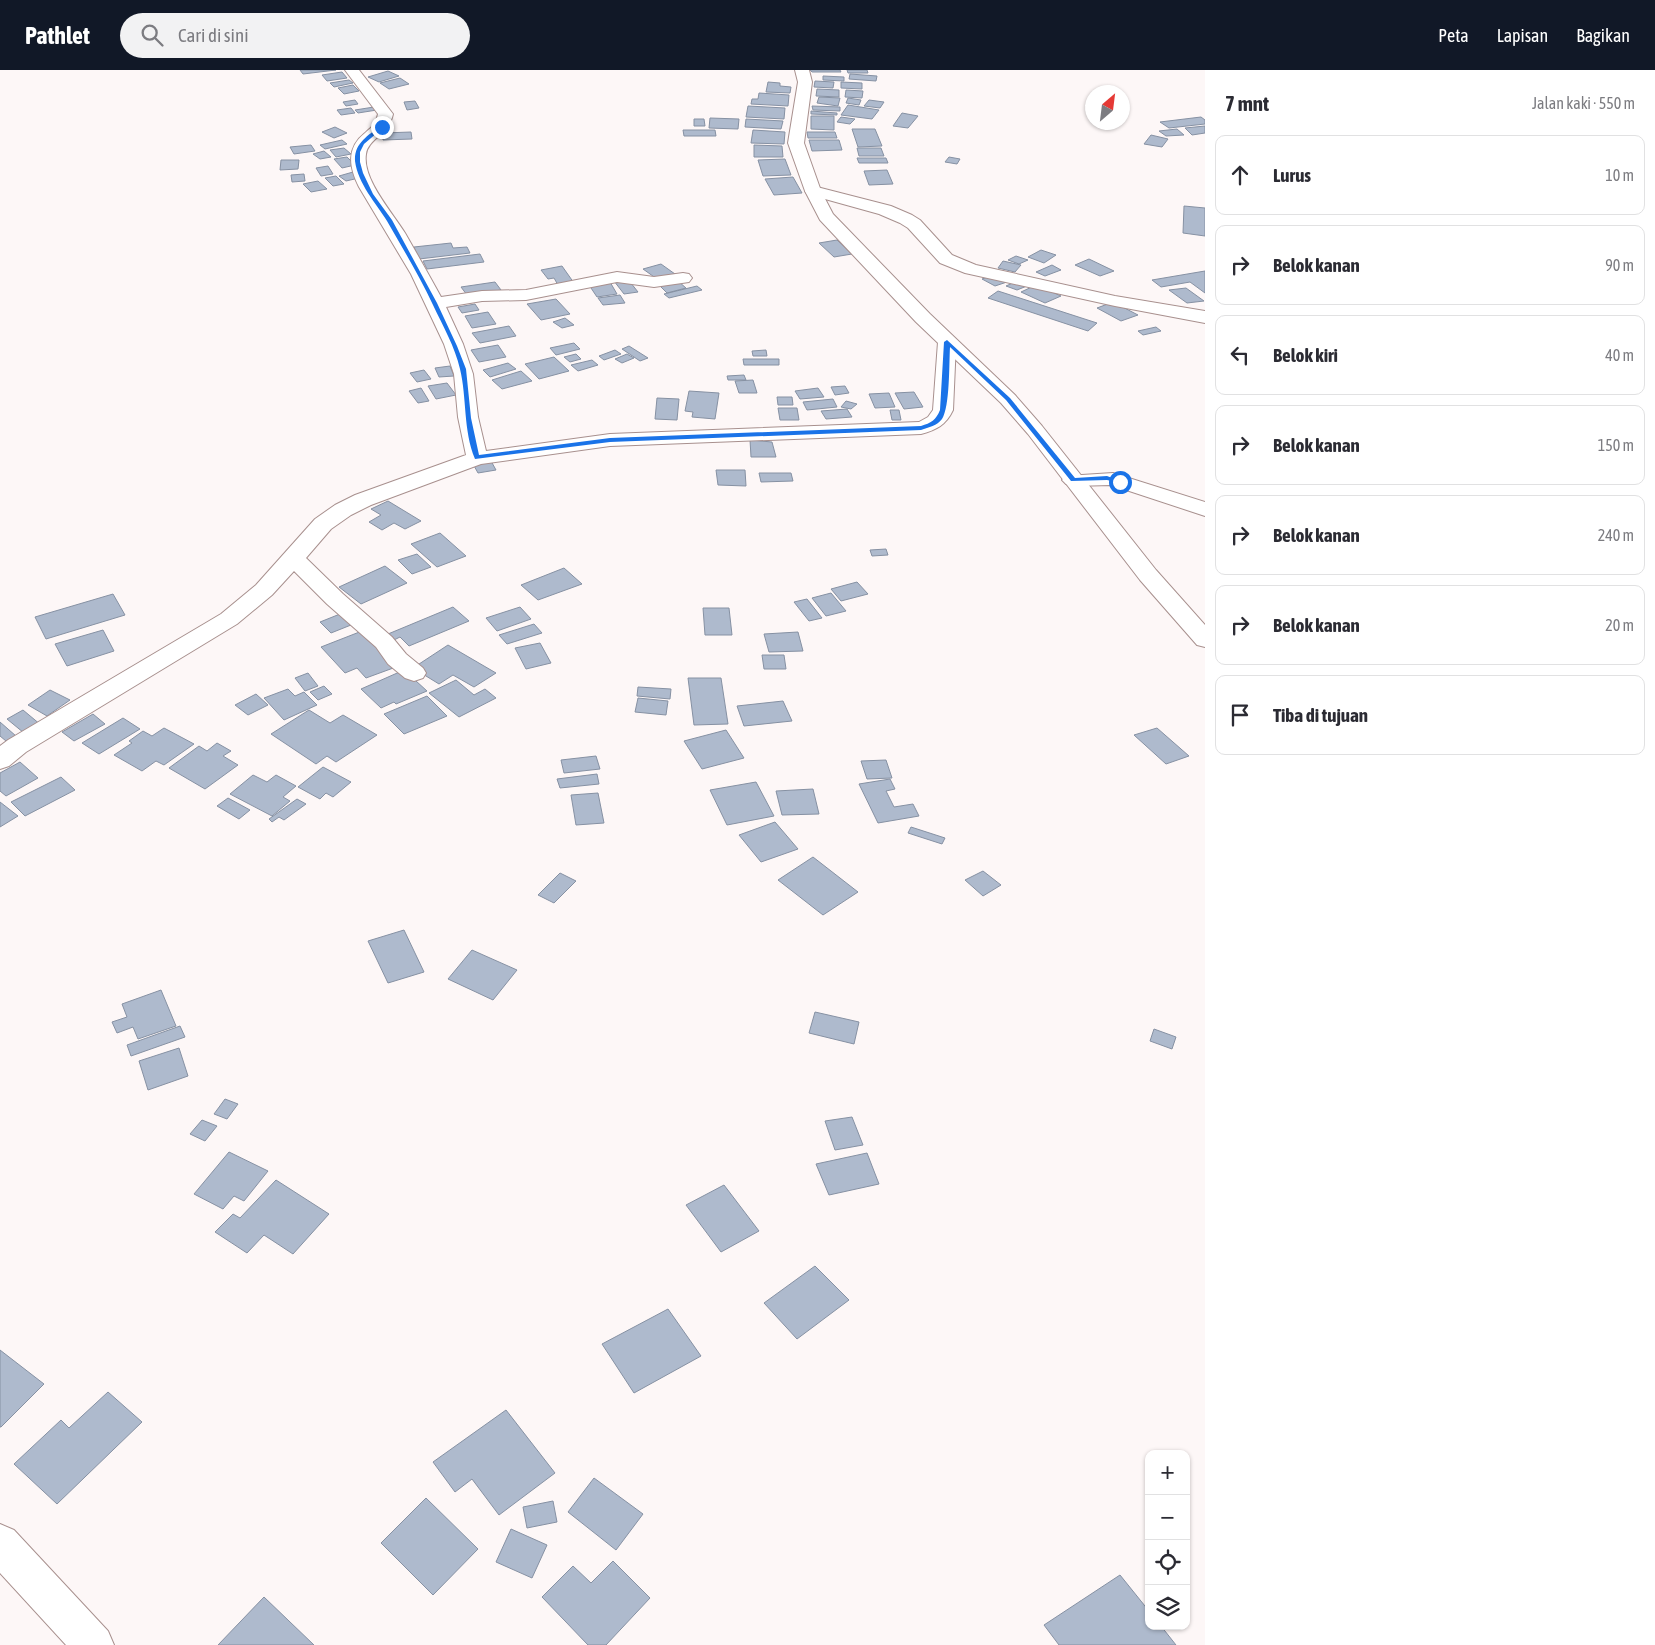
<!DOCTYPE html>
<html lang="id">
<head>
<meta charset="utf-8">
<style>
  :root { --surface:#fff; --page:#f2f2f3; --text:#2b2b33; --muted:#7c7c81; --line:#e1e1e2; --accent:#111827 }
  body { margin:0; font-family:"Asap Condensed",sans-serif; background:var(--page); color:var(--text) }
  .controls { position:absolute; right:15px; bottom:15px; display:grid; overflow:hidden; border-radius:10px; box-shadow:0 1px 4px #0004 }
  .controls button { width:45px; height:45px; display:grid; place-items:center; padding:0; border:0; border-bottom:1px solid var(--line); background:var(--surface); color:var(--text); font:25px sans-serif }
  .compass { position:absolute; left:1085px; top:15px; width:45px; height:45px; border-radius:50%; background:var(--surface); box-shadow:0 1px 4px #0004; rotate:28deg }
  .stop { position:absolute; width:15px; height:15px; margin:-11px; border:4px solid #1a73e8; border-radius:50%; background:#fff }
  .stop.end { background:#1a73e8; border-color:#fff; box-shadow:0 1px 5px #0008 }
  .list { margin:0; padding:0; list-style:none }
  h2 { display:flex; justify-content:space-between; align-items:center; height:65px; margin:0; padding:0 20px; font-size:21px }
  h2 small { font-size:16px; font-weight:400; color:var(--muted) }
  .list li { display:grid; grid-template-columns:32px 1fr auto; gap:15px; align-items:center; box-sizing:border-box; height:80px; margin:0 10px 10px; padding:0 10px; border:1px solid var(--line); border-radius:10px }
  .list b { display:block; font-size:19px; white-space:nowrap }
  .list em { font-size:16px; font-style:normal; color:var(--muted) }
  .icon { flex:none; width:28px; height:28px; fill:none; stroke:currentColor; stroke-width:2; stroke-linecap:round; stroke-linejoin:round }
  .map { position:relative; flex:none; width:1205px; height:1575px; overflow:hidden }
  header { display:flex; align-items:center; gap:30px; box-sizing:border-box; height:70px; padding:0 25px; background:var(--accent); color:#fff }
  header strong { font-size:24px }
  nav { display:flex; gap:28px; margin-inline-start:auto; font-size:18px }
  .search { width:350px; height:45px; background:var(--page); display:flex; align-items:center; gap:12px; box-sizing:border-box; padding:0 18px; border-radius:28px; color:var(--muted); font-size:19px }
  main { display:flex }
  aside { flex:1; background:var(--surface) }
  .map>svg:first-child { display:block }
  .building { fill:#aebacd; stroke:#8691a3 }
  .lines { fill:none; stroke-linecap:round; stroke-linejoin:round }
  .street-casing { stroke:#a8908e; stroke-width:2 }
  .secondary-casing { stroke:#a8908e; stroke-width:2 }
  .street { fill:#fff; fill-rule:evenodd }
  .secondary { fill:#fff; fill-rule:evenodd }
  .route { fill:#1a73e8 }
</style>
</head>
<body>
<header>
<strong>Pathlet</strong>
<div class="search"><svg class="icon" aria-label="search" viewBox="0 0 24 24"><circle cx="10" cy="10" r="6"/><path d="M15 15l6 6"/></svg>Cari di sini</div>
<nav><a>Peta</a><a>Lapisan</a><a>Bagikan</a></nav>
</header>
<main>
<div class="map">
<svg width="1205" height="1575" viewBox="0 0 1205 1575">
  <rect width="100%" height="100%" fill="#fdf7f7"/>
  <path class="building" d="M 300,0 L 336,0 L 303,4 Z
    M 810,0 L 840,0 L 841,2 L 812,2 Z
    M 847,0 L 867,0 L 868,3 L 848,3 Z
    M 388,1 L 399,6 L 379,12 L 368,7 Z
    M 342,2 L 347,8 L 327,11 L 322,5 Z
    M 850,4 L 877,6 L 876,11 L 849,9 Z
    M 823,6 L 844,7 L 844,11 L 823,10 Z
    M 400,8 L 409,14 L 389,19 L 380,13 Z
    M 349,10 L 353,13 L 334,17 L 330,13 Z
    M 815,11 L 834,12 L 833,18 L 814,17 Z
    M 768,12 L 780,13 L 780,16 L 791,17 L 790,23 L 766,22 Z
    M 841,12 L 862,13 L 862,19 L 841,18 Z
    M 353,15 L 359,21 L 344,24 L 338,18 Z
    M 817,19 L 839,20 L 839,27 L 816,26 Z
    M 846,20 L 863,21 L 862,28 L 845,27 Z
    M 759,23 L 789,25 L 788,36 L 751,34 L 752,29 L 758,29 Z
    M 819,27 L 840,28 L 838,36 L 817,33 Z
    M 848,28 L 861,30 L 859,35 L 846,33 Z
    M 355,30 L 358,34 L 346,36 L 343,32 Z
    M 869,30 L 884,32 L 880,38 L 864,36 Z
    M 415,31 L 419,38 L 407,40 L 404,32 Z
    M 848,35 L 879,40 L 872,49 L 841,45 Z
    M 748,36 L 785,38 L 784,49 L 746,47 Z
    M 812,36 L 840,37 L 840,41 L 813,40 Z
    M 374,37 L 377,40 L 358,43 L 355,40 Z
    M 351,38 L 355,43 L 341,45 L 337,40 Z
    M 811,41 L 837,43 L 837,45 L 811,44 Z
    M 902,43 L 918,46 L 908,58 L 893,56 Z
    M 811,46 L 834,46 L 834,60 L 811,59 Z
    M 841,47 L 855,49 L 850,54 L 837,52 Z
    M 1201,47 L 1205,50 L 1205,54 L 1169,58 L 1160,52 Z
    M 710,48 L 739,49 L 738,59 L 709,58 Z
    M 694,49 L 704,49 L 705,56 L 694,56 Z
    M 746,49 L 783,51 L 781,59 L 745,57 Z
    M 1205,56 L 1205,63 L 1192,65 L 1185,58 Z
    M 335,57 L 347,63 L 334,68 L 322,62 Z
    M 852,59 L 875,59 L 882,76 L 858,77 Z
    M 1177,59 L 1184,65 L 1166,66 L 1159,61 Z
    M 683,60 L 715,60 L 716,66 L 684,66 Z
    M 753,60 L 785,62 L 784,74 L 751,73 Z
    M 411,62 L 412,69 L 383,70 L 383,63 Z
    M 807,62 L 835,62 L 837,68 L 808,68 Z
    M 1151,65 L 1168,69 L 1162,77 L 1144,74 Z
    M 342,70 L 347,74 L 325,79 L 320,75 Z
    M 809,70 L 839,70 L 842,80 L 812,81 Z
    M 311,75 L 315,81 L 294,84 L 290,77 Z
    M 754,75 L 782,76 L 783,87 L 754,87 Z
    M 344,78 L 351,84 L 336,87 L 330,80 Z
    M 857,78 L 881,78 L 884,86 L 859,86 Z
    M 324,81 L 331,87 L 320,89 L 313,84 Z
    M 347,87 L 355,95 L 342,98 L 334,89 Z
    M 949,87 L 960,89 L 957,94 L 945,92 Z
    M 857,88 L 886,88 L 888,93 L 859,93 Z
    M 785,89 L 791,105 L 763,106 L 758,90 Z
    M 281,90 L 299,90 L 298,99 L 280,100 Z
    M 328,96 L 333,104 L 321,106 L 316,98 Z
    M 887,100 L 893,114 L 869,115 L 864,101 Z
    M 353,102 L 359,108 L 346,111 L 339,106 Z
    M 304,104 L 305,111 L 292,112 L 291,105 Z
    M 336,106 L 344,114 L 333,116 L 325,108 Z
    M 793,107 L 802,123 L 774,125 L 765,109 Z
    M 318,111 L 327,119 L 311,122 L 303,114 Z
    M 1184,136 L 1205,138 L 1205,166 L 1183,163 Z
    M 837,170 L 852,184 L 834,187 L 819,173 Z
    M 451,173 L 453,178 L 467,177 L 470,183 L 419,189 L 414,177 Z
    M 1041,180 L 1056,185 L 1044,193 L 1028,187 Z
    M 480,184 L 484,192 L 427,199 L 423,191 Z
    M 1016,186 L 1028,190 L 1019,194 L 1008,190 Z
    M 1089,189 L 1114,201 L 1100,206 L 1075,195 Z
    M 1003,191 L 1021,195 L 1015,202 L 998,198 Z
    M 661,194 L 675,204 L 657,209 L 643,199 Z
    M 1052,195 L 1061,200 L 1045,206 L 1036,202 Z
    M 562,196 L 574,213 L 558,215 L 554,208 L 548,209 L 541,200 Z
    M 1205,201 L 1205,223 L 1190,212 L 1161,217 L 1152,210 Z
    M 993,205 L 1007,212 L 995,216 L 982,209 Z
    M 627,208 L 638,222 L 624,224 L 614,211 Z
    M 678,211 L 686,218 L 667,223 L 659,215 Z
    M 1017,211 L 1027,216 L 1017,220 L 1006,216 Z
    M 495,212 L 501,220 L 467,225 L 461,217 Z
    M 610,212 L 617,224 L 597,227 L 589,215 Z
    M 1036,215 L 1061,226 L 1045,233 L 1021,222 Z
    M 697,216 L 702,220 L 669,228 L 664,224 Z
    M 1186,218 L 1204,231 L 1187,233 L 1169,220 Z
    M 998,221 L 1097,253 L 1088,261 L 988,228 Z
    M 620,225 L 625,233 L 603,235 L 598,228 Z
    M 556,229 L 570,244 L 541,250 L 527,234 Z
    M 1113,232 L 1138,245 L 1121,251 L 1097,238 Z
    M 475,234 L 479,240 L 462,243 L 458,237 Z
    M 488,242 L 496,254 L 472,258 L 465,246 Z
    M 565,248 L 574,255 L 562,258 L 553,252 Z
    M 509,256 L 516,266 L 480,273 L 472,263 Z
    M 1156,257 L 1161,261 L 1143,265 L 1138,261 Z
    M 574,273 L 580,279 L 556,285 L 550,278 Z
    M 498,275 L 506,287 L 479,292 L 471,280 Z
    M 629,276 L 648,288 L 640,291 L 622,279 Z
    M 615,280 L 621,284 L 604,290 L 599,286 Z
    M 766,280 L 767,286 L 753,286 L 752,281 Z
    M 576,284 L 581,289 L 570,292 L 564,287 Z
    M 627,284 L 634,288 L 622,293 L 615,289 Z
    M 554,287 L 569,301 L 539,309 L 525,294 Z
    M 743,289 L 779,289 L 779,295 L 744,295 Z
    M 592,290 L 598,295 L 578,301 L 571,295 Z
    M 508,293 L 516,299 L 490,307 L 483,300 Z
    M 450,296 L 454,306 L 439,307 L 435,298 Z
    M 424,300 L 431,309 L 417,312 L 410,303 Z
    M 521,301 L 532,311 L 502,319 L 492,310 Z
    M 744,305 L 746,310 L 728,310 L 727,306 Z
    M 753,310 L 757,323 L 739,323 L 735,311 Z
    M 447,313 L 456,325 L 436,329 L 428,316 Z
    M 845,316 L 849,323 L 835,325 L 831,317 Z
    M 421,318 L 429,331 L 418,333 L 409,321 Z
    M 818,318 L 824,327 L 800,329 L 795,321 Z
    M 689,321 L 719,323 L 715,349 L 692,347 L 693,342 L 685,341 Z
    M 914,322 L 923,337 L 904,339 L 895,323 Z
    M 889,323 L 895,337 L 875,338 L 869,324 Z
    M 777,327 L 792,327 L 793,335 L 778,335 Z
    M 657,328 L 679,329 L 677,350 L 655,349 Z
    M 833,329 L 837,337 L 807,340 L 803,332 Z
    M 846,331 L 857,334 L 851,339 L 841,337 Z
    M 778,338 L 797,338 L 799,350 L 780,350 Z
    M 847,339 L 852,347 L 826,349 L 821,341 Z
    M 890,340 L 899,340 L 901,350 L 892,350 Z
    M 750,370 L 772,372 L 776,387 L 751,387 Z
    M 491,391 L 496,400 L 478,403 L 473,394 Z
    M 716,400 L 745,400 L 746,416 L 718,415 Z
    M 759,403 L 791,403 L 793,411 L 761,412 Z
    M 388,431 L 421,451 L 405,459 L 394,453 L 382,460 L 369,452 L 381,445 L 371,439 Z
    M 440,463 L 466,486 L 437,497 L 411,474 Z
    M 886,479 L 888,485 L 872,486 L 870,480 Z
    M 417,484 L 431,497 L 412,504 L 398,490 Z
    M 385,496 L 407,513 L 361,534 L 339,517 Z
    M 564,498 L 582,514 L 538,530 L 521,515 Z
    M 857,512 L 868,524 L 841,531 L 831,519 Z
    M 831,523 L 846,541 L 826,546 L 812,528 Z
    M 113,524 L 125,545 L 46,569 L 35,547 Z
    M 807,529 L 822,548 L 809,551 L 794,532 Z
    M 453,537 L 469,551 L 409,576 L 400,567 L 394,570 L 388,564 Z
    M 520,537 L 531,549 L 497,561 L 486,548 Z
    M 703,538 L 729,538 L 732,565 L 705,565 Z
    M 340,544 L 351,555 L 331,563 L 320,552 Z
    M 534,554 L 542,563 L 507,574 L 499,565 Z
    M 103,560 L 114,581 L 67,596 L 55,574 Z
    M 362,561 L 396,597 L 366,608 L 357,598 L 345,603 L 321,577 Z
    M 798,562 L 803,581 L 769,582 L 764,564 Z
    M 540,573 L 551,593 L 526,599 L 515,578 Z
    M 448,575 L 496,603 L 474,617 L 453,605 L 439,614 L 413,598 Z
    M 762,585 L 784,585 L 786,599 L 764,599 Z
    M 404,600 L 427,621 L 396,634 L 394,632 L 381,638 L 361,619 Z
    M 308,603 L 318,616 L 305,621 L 295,608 Z
    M 688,608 L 721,608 L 728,654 L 694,655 Z
    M 456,610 L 474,625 L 485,619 L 496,628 L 459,647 L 429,623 Z
    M 324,616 L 332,624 L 318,630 L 310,622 Z
    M 638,617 L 671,619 L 670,629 L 637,626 Z
    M 288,619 L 295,626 L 304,622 L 317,635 L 284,650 L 264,628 Z
    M 50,620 L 70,630 L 47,646 L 28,635 Z
    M 256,624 L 268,635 L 248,645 L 235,635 Z
    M 427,626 L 447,646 L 404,664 L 384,644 Z
    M 638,628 L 668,631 L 666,645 L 635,642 Z
    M 783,631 L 792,651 L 744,656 L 737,636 Z
    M 23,640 L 41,655 L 24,663 L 7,649 Z
    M 309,640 L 330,653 L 343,645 L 377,665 L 336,692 L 327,686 L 316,694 L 271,664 Z
    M 93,644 L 105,654 L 74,671 L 62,662 Z
    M 123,648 L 140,659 L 99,684 L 82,673 Z
    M 0,652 L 16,666 L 6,671 L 0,666 Z
    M 164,658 L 194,674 L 164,695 L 156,691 L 142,701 L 114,685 L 132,673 L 129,671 L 143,661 L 152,666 Z
    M 1157,658 L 1189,686 L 1166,694 L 1134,665 Z
    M 726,660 L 744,688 L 702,699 L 684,671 Z
    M 217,673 L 231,681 L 223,686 L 238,695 L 205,719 L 169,698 L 199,676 L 207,681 Z
    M 596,686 L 600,699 L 564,703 L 561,690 Z
    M 886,690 L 892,708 L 867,709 L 861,691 Z
    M 20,692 L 38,708 L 6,726 L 0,721 L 0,703 Z
    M 323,697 L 351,712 L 333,727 L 326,723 L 320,729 L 298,717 Z
    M 597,704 L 599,714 L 560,718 L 557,709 Z
    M 253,705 L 267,712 L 276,705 L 296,716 L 283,727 L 290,731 L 272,746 L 230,724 Z
    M 61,707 L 75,720 L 25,746 L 11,732 Z
    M 890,709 L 895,719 L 886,721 L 894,737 L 913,734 L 919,746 L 878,753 L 859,714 Z
    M 756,712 L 774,746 L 727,755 L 710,720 Z
    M 813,719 L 819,744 L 782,745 L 776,721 Z
    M 598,723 L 604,753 L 576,755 L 571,725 Z
    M 228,728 L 250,740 L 239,749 L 217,736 Z
    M 297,729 L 306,734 L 284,750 L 279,747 L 272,752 L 269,749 Z
    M 0,732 L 18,746 L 0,757 Z
    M 775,752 L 798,779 L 761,792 L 739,765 Z
    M 911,757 L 945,768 L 942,774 L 908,763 Z
    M 813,787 L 858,822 L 823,845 L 778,810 Z
    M 983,801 L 1001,815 L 983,826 L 965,810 Z
    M 560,803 L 576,811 L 554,833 L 538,825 Z
    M 404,860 L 424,902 L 388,913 L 368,871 Z
    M 472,880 L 517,900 L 493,930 L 448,909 Z
    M 161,920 L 176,956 L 138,969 L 133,957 L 117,963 L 112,952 L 127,947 L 122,934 Z
    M 815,942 L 859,952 L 854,974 L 809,963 Z
    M 180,956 L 185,967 L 131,986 L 127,975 Z
    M 1154,959 L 1176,967 L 1172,979 L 1150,971 Z
    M 179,978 L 188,1006 L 148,1020 L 139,991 Z
    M 225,1029 L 238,1034 L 227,1049 L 214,1044 Z
    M 852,1047 L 863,1075 L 835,1080 L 825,1051 Z
    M 202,1050 L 217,1056 L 205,1071 L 190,1064 Z
    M 229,1082 L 268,1101 L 244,1131 L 234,1126 L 223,1139 L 194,1124 Z
    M 867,1083 L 879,1114 L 829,1125 L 816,1094 Z
    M 276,1110 L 329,1144 L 293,1184 L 264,1165 L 247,1183 L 215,1162 L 233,1144 L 240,1148 Z
    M 724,1115 L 759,1161 L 721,1182 L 686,1135 Z
    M 815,1196 L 849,1230 L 797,1269 L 764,1233 Z
    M 668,1239 L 701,1286 L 634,1323 L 602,1274 Z
    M 0,1280 L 44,1314 L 1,1357 L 0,1357 Z
    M 108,1322 L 142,1352 L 57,1434 L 14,1394 L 61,1350 L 69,1358 Z
    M 506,1340 L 555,1403 L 499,1445 L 472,1409 L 455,1422 L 433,1392 Z
    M 594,1408 L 643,1444 L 616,1480 L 568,1442 Z
    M 426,1428 L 478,1479 L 433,1525 L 381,1473 Z
    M 553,1431 L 557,1452 L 527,1458 L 523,1437 Z
    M 511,1459 L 547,1475 L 532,1508 L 496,1492 Z
    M 613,1491 L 650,1528 L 606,1575 L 588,1575 L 542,1527 L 573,1496 L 591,1513 Z
    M 1120,1505 L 1149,1541 L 1149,1556 L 1161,1556 L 1176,1575 L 1059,1575 L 1044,1555 Z
    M 264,1527 L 314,1575 L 218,1575 Z"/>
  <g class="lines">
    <g class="street-casing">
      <path id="street" d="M 345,0 L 359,0 L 393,44 C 389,64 368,69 366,84 C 362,109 392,142 405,163 C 417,184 429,205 441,227 L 482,221 L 526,220 L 617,202 L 654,207 L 683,203 L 689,204 L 692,208 L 689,212 L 654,217 L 617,212 L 526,230 L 482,231 L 446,237 L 463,274 L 473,304 L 478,347 L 486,381 L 610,364 L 919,352 L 928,347 L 933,340 L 938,272 L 940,268 L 947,266 L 954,268 L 956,272 L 953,340 C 946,355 936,360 921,364 L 610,376 L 481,394 L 371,435 L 351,445 L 331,459 L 306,488 L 343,524 L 392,567 L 406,584 L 423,598 L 426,603 L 423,608 L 414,611 L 405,608 L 388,594 L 376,577 L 327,534 L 294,501 L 272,525 L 237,554 L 26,682 L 9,696 L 0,699 L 0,676 L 8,670 L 221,544 L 256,515 L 315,449 L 335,435 L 355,425 L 466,385 L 458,347 L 454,304 L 444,274 L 411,204 L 359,117 C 349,97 346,78 365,63 C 372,57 376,54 378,44 Z
        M 813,116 L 891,136 L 912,145 L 920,150 L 952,185 L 976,195 L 1115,226 L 1205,241 L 1205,253 L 1115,236 L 965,203 L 940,193 L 908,158 L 900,153 L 879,144 L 807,124 L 805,121 L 807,118 Z
        M 1113,403 L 1205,432 L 1205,446 L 1111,415 L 1073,416 L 1066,414 L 1062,410 L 1066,406 Z
        M 0,1454 L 14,1460 L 108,1561 L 114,1575 L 66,1575 L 0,1503 Z"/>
    </g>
    <g class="secondary-casing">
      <path id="secondary" d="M 795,0 L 809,0 L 812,12 L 804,73 L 821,121 L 833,144 L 930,244 L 1015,325 L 1042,356 L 1156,500 L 1205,555 L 1205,577 L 1197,575 L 1140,510 L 1028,364 L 1001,333 L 916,252 L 820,150 L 805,121 L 788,73 L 798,12 Z"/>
    </g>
    <use href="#street" class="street"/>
    <use href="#secondary" class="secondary"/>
  </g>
  <path class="route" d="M 380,56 L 384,57 L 364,74 L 360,82 L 360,92 L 363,103 L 373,124 L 392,150 L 437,233 L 457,276 L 466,299 L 471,348 L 479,385 L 610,368 L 921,356 C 931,353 936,350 940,340 L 944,272 L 947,270 L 1010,328 L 1075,408 L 1107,406 L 1123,412 L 1120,413 L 1107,410 L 1071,411 L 1006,330 L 950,277 C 949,293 950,337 942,349 C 937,356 929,357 921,360 L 610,372 L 475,389 C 463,360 467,328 460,299 C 455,277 443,256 433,235 C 420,207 403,179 387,151 C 376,133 358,114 355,91 C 354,73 368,66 380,56 Z"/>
</svg>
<div class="controls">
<button>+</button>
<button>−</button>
<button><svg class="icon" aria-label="locate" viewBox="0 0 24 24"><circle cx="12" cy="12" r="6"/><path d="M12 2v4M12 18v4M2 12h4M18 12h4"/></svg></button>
<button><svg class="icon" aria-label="layers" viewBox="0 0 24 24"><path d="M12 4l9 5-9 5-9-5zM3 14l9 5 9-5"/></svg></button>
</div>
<svg class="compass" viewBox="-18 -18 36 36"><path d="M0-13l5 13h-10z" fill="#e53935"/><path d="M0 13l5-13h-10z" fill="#7c7c81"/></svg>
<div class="stop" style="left:1120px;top:412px"></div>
<div class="stop end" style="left:382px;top:57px"></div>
</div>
<aside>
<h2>7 mnt<small>Jalan kaki · 550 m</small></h2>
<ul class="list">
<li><svg class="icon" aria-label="ahead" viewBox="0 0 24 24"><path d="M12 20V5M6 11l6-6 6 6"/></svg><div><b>Lurus</b></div><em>10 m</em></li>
<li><svg class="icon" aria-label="right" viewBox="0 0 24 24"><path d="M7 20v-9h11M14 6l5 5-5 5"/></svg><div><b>Belok kanan</b></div><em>90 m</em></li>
<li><svg class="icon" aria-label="left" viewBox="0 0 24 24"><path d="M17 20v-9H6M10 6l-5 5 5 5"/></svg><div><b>Belok kiri</b></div><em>40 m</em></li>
<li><svg class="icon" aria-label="right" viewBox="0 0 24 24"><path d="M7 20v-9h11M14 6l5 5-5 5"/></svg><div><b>Belok kanan</b></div><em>150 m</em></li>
<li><svg class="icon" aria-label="right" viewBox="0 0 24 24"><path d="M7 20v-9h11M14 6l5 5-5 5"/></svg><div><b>Belok kanan</b></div><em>240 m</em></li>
<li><svg class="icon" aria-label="right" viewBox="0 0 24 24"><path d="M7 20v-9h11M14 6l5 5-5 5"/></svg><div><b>Belok kanan</b></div><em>20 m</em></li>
<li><svg class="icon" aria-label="arrive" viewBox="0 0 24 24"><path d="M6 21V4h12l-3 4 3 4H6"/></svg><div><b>Tiba di tujuan</b></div></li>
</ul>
</aside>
</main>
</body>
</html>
